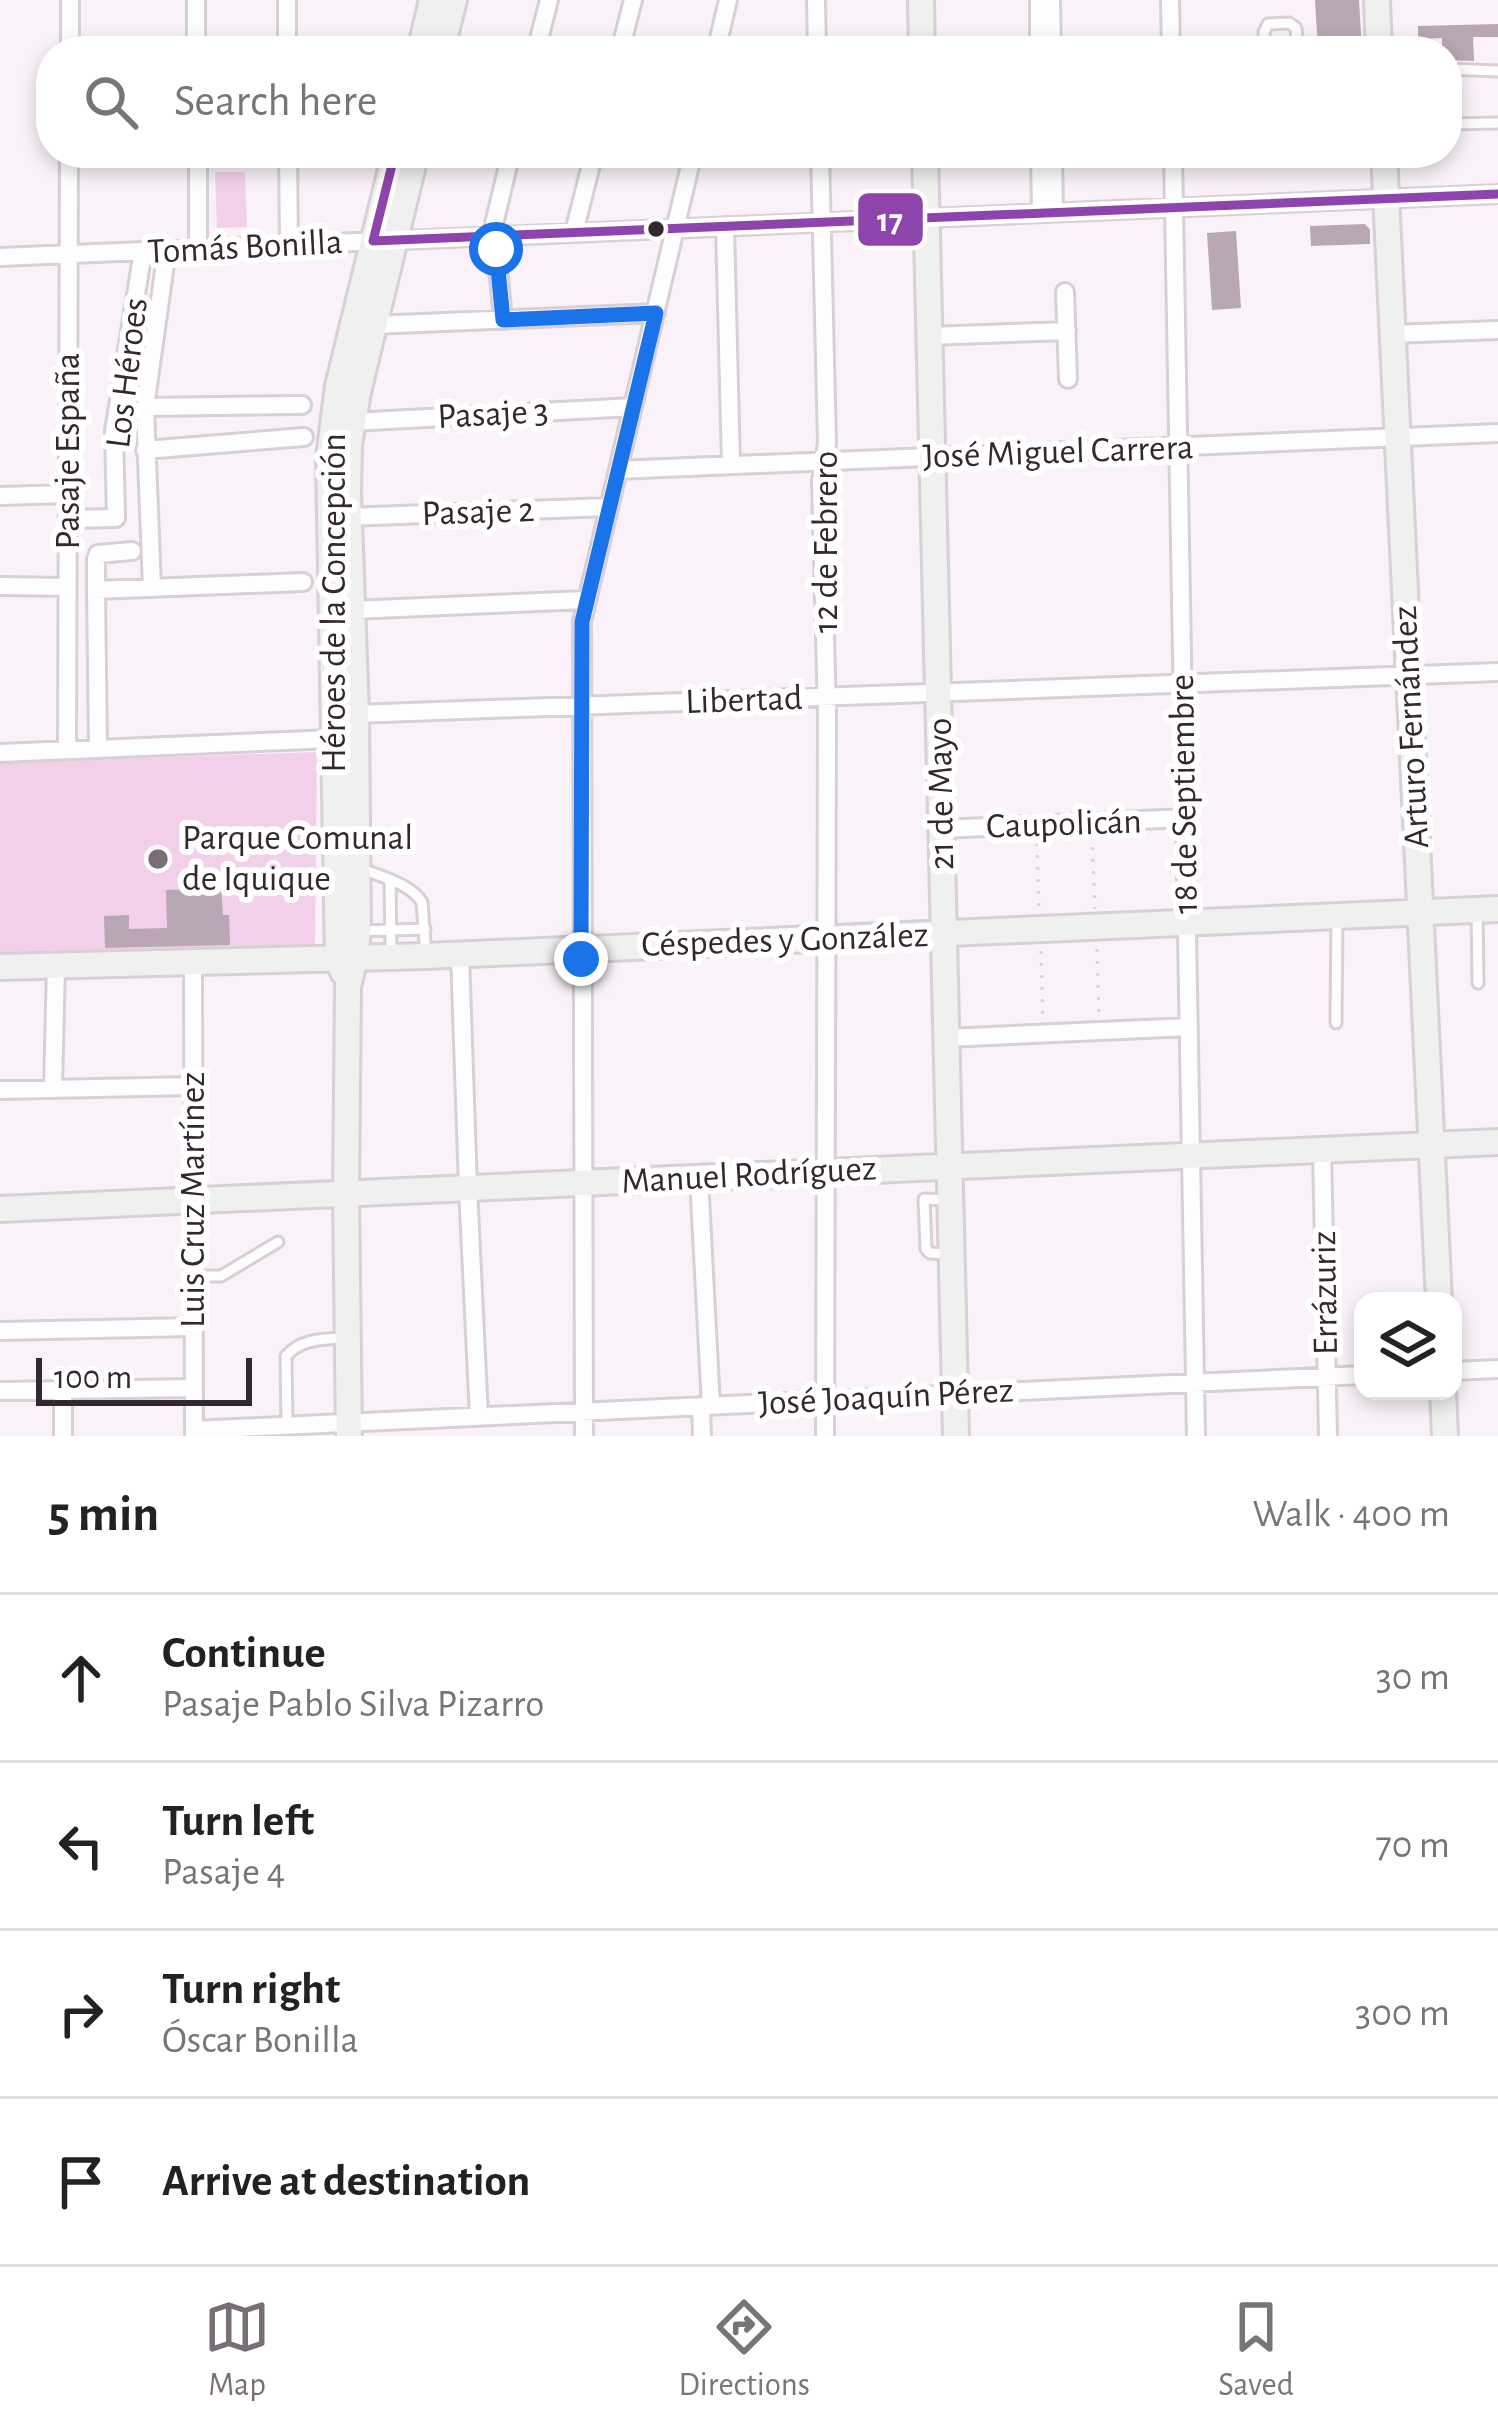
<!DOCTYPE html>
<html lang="en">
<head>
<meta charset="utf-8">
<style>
  :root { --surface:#fff; --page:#f6f6f6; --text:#222; --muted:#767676; --line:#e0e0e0; --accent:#796e76 }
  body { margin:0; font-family:"Alegreya Sans",sans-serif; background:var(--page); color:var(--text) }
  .controls { position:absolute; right:36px; bottom:36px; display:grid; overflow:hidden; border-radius:24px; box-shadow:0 6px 18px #0003 }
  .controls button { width:108px; height:108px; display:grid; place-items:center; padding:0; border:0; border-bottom:3px solid var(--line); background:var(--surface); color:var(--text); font:60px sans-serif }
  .scale { position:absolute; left:36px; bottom:30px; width:216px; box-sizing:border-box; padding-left:12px; border:6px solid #332730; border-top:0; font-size:33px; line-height:42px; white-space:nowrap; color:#332730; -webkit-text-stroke:9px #fff; paint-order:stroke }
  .stop { position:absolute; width:36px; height:36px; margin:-27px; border:9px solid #1a73e8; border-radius:50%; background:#fff }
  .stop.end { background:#1a73e8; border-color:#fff; box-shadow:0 3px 12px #0008 }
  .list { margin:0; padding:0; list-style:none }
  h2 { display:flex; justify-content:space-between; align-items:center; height:156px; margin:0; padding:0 48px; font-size:51px }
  h2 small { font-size:39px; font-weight:400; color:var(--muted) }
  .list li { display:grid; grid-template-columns:78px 1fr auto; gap:36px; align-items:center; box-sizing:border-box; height:168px; padding:0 48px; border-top:3px solid var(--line) }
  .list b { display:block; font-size:45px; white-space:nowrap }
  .list p { margin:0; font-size:39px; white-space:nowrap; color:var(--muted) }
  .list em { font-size:39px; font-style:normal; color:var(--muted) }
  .icon { flex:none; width:66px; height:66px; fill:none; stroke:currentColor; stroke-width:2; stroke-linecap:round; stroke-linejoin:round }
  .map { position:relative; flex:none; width:1498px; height:1436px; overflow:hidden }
  .search { position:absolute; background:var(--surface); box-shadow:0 6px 18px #0003; left:36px; right:36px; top:36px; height:132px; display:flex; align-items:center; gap:30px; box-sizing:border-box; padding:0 42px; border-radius:48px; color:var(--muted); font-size:45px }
  .sheet { height:828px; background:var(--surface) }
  nav { display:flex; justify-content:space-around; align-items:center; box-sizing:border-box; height:168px; border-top:3px solid var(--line); background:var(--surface); font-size:33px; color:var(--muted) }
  nav a { display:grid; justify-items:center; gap:6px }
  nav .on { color:var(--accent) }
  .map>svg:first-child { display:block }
  .green { fill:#f3d0ea }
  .building { fill:#b8a7b4 }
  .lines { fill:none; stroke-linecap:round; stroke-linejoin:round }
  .lane-casing { stroke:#d9cfd6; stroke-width:15 }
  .street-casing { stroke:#d9cfd6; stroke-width:22 }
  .secondary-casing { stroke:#d9cfd6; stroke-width:30 }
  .path { stroke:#d8d5d7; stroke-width:3; stroke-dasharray:3 9; stroke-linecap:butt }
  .lane { stroke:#fefdfe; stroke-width:9 }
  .street { stroke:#fefdfe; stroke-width:16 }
  .secondary { stroke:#f0f1ef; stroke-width:24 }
  .bus-1-casing { stroke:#fff; stroke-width:18 }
  .bus-1 { stroke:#8e44ad; stroke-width:9 }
  .route { stroke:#1a73e8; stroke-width:15 }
  .bus-dot { fill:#332730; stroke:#fff; stroke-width:4.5 }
  .poi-dot { fill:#796e76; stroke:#fff; stroke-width:4.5 }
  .labels { text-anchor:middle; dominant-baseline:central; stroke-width:12; stroke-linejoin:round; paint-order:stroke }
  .street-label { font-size:36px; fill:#332730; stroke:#fff }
  .poi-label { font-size:36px; fill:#332730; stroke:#fff; text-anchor:start }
  .line-badge { stroke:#fff; stroke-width:4.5 }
  .badge-label { font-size:33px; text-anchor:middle; font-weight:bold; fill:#fff }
</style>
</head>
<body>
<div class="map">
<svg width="1498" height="1436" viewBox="0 0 1498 1436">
  <rect width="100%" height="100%" fill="#faf2f8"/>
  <path class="green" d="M 215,172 L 245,172 L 247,227 L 217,228 Z
    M 317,752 L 315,956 L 0,960 L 0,763 Z"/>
  <path class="building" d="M 1315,0 L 1359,0 L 1362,51 L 1318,51 Z
    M 1498,24 L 1498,37 L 1473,37 L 1474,61 L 1447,60 L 1447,51 L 1442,51 L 1442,38 L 1418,39 L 1418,26 Z
    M 1365,224 L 1370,230 L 1370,244 L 1311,246 L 1310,226 Z
    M 1236,231 L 1241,308 L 1212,310 L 1207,233 Z
    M 221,888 L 223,915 L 229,915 L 230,945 L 105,948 L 104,916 L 129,915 L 129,929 L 167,928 L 166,890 Z"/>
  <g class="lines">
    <g class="lane-casing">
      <path id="lane" d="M 1264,51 L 1264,32 L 1268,24 L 1289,23 L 1296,28 L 1298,51
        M 1447,69 L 1498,71
        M 1447,124 L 1498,123
        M 360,868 C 382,877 409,883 422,902 L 426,956
        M 390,880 L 391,952
        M 1477,910 L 1478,983
        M 358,931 L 425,929
        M 1336,1023 L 1337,916
        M 947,1254 L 930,1253 L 926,1249 L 924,1199 L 949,1200
        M 194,1276 L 221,1276 L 278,1242
        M 287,1426 L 286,1356 C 301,1339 322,1339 343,1338"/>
    </g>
    <g class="street-casing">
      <path id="street" d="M 196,0 L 196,51
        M 287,0 L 287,51
        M 816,0 L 817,51
        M 1039,0 L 1039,51
        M 1051,0 L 1052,51
        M 1170,0 L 1171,51
        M 70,51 L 70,0
        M 536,51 L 549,0
        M 620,51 L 633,0
        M 716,51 L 728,0
        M 198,153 L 198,248
        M 288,153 L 289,244
        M 820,153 L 827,443 L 821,481 L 827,713 L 825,1436
        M 1040,153 L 1041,213
        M 1053,153 L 1054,212
        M 1173,153 L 1196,1436
        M 725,226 L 731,465
        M 574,232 L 594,153
        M 0,257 L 1498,194
        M 1065,292 L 1068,379
        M 503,320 L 494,224 L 511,153
        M 373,325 L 656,313
        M 1393,334 L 1498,330
        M 930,336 L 1067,331
        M 145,407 L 302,405
        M 352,422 L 633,407
        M 145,450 L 304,437
        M 618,470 L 1498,433
        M 0,496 L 68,494
        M 348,517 L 608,507
        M 68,519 L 116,518 L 114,431 L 143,251
        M 0,586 L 67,587
        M 152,588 L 145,407 L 167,250
        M 96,590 L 96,559 L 98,554 L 132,551
        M 352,610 L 585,600
        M 98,748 L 96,590 L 303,582
        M 67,750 L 69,153
        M 0,753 L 334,739 L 356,714 L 1498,672
        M 942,829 L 1185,818
        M 460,954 L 468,1188 L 479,1417
        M 193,963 L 194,1436
        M 947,1038 L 1189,1027
        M 53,1089 L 56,966
        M 0,1090 L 193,1086
        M 1322,1150 L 1328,1436
        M 699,1178 L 711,1406
        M 0,1331 L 193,1327
        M 1453,1371 L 1498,1369
        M 63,1390 L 63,1436
        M 0,1391 L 194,1388
        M 701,1406 L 702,1436
        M 194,1430 L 1363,1375
        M 584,1436 L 582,622 L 693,153"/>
    </g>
    <g class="secondary-casing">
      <path id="secondary" d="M 921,0 L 922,51
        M 1377,0 L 1379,51
        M 420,51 L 432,0
        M 441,51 L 454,0
        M 925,153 L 956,1436
        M 1384,153 L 1439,1301
        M 0,967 L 426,956 L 1498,909
        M 343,972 L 338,958 L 329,457 L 338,386 L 395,153
        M 0,1209 L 1498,1142
        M 1443,1391 L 1445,1436
        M 349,1436 L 346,1194 L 348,986 L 355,958 L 358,931 L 356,714 L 348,493 L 349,445 L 358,392 L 416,153"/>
    </g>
    <path class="path" d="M 1092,835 L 1095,909
      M 1037,843 L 1039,912
      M 1097,949 L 1099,1017
      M 1041,951 L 1043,1020"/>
    <use href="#lane" class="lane"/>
    <use href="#street" class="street"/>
    <use href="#secondary" class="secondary"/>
    <g class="bus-1-casing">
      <path id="bus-1" d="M 395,153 L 373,241 L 1498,194"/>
    </g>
    <use href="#bus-1" class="bus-1"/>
  </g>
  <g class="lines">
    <path class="route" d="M 496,249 L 503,320 L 656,313 L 582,622 L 581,959"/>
  </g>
  <circle class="bus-dot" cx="656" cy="229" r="10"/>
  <circle class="poi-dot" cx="158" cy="859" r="12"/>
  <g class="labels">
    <g class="street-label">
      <text transform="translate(245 247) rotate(-3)">Tomás Bonilla</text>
      <text transform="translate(127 373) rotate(-83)">Los Héroes</text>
      <text transform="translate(493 414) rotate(-3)">Pasaje 3</text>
      <text transform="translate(68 451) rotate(-90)">Pasaje España</text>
      <text transform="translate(1058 452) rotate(-2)">José Miguel Carrera</text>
      <text transform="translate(478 512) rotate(-2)">Pasaje 2</text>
      <text transform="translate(826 542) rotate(-90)">12 de Febrero</text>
      <text transform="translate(334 603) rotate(-90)">Héroes de la Concepción</text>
      <text transform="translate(744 700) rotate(-2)">Libertad</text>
      <text transform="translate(1411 727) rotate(-93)">Arturo Fernández</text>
      <text transform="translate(941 794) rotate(-91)">21 de Mayo</text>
      <text transform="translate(1184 794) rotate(-91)">18 de Septiembre</text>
      <text transform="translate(1064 824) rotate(-2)">Caupolicán</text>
      <text transform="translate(785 940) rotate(-2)">Céspedes y González</text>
      <text transform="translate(749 1175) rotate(-3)">Manuel Rodríguez</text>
      <text transform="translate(193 1200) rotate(-90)">Luis Cruz Martínez</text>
      <text transform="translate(1325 1293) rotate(-91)">Errázuriz</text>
      <text transform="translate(886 1397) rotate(-3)">José Joaquín Pérez</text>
    </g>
    <g class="poi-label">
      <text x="182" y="838">Parque Comunal<tspan x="182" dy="41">de Iquique</tspan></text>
    </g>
  </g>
  <rect class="line-badge" x="856" y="191" width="69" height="57" rx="12" fill="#8e44ad"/>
  <g class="badge-label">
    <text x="890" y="231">17</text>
  </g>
</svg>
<div class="controls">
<button><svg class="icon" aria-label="layers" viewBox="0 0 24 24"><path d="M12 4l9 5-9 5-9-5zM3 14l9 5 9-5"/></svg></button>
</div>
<div class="scale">100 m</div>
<div class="stop" style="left:496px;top:249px"></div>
<div class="stop end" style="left:581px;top:959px"></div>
<div class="search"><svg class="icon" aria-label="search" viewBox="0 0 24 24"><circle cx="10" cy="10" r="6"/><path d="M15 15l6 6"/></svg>Search here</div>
</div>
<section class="sheet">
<h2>5 min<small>Walk · 400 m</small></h2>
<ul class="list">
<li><svg class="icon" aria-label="ahead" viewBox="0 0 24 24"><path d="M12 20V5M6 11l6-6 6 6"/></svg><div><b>Continue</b><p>Pasaje Pablo Silva Pizarro</p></div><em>30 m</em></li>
<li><svg class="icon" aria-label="left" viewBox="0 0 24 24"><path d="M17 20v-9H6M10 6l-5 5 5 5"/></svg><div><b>Turn left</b><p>Pasaje 4</p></div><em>70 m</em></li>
<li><svg class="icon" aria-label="right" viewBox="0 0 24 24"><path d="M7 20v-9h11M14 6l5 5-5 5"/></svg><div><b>Turn right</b><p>Óscar Bonilla</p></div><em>300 m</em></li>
<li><svg class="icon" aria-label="arrive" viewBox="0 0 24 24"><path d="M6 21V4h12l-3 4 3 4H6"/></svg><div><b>Arrive at destination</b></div></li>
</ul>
</section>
<nav>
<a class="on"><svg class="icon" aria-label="map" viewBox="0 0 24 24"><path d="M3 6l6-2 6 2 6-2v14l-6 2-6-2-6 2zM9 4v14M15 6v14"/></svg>Map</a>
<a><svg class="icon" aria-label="directions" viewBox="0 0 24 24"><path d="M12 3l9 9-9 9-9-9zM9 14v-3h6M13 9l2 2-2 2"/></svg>Directions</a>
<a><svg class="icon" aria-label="saved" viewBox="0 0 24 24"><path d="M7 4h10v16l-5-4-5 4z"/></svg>Saved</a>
</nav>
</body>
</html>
